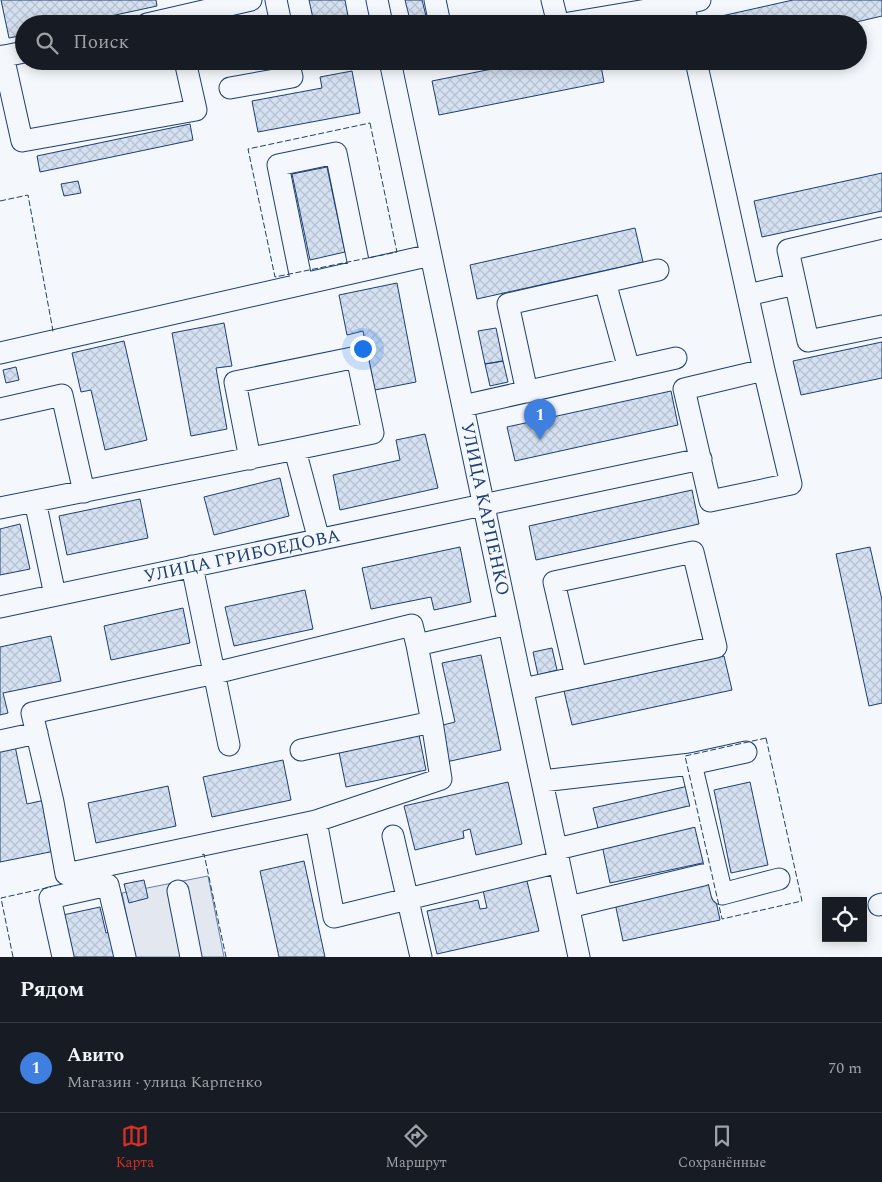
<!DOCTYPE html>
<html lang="ru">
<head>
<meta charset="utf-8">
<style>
  :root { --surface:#171b24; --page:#20242c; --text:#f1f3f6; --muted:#9ea1a6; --line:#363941; --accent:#d93025 }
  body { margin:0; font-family:Spectral,serif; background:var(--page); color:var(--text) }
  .controls { position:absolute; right:15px; bottom:15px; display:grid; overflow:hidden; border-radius:0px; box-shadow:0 2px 12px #0003 }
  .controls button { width:45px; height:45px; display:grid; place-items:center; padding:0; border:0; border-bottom:1px solid var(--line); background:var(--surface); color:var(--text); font:25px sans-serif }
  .you { position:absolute; left:362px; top:348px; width:18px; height:18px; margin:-12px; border:4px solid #fff; border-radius:50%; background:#1a73e8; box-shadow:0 0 0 8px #1a73e833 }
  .badge { display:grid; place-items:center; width:32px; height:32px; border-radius:50%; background:var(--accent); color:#fff; font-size:16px; font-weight:700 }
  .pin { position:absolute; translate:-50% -41px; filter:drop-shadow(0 1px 2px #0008) }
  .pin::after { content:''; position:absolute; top:26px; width:18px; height:15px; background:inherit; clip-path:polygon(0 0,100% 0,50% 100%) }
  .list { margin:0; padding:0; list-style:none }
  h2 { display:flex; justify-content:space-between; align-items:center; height:65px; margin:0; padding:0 20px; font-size:21px }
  h2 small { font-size:16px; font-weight:400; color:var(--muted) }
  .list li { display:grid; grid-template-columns:32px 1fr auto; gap:15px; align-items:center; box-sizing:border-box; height:90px; padding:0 20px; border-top:1px solid var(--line) }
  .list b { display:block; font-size:19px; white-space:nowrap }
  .list p { margin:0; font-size:16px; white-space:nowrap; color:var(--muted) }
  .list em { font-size:16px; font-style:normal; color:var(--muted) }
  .icon { flex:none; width:28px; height:28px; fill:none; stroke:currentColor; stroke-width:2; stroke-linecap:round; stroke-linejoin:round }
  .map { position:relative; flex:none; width:882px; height:957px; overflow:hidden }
  .search { position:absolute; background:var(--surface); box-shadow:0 2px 12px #0003; left:15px; right:15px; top:15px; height:55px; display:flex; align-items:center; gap:12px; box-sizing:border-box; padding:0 18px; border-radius:28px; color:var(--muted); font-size:19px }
  .sheet { height:155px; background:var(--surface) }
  nav { display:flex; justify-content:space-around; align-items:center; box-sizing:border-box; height:70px; border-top:1px solid var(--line); background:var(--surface); font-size:14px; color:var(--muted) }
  nav a { display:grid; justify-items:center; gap:2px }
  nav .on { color:var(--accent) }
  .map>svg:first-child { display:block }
  .parking { fill:#e3e8f0; stroke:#687fa3 }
  .building { fill:url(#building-cross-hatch); stroke:#1d3f73 }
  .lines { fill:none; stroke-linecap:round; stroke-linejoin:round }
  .minor-casing { stroke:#1d3f73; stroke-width:23 }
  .minor { stroke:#f4f7fb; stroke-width:21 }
  .fence { stroke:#1d3f73; stroke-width:1; stroke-dasharray:6 2.5; stroke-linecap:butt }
  .labels { text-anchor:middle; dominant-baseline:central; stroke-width:4; stroke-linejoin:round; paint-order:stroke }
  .street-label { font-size:18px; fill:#1d3f73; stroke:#f4f7fb }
</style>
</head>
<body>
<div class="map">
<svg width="882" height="957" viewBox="0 0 882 957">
  <defs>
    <pattern id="building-cross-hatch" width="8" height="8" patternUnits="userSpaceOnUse" patternTransform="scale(1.25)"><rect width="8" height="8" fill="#d5e0f0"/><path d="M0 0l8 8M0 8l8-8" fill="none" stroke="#b6c1d1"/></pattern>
  </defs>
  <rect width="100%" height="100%" fill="#f4f7fb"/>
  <path class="parking" d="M 208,876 L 224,957 L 135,957 L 122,893 Z"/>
  <path class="building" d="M 1,0 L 156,0 L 157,6 L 74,24 L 24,24 L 24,35 L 9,38 Z
    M 309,0 L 345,0 L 348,16 L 314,23 Z
    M 405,0 L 422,0 L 428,24 L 411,24 Z
    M 793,0 L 882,0 L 882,16 L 848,24 L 718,24 L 717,17 Z
    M 532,61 L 600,61 L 604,82 L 439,115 L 432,81 Z
    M 352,71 L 360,113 L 258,132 L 252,101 L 322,88 L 320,77 Z
    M 190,124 L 193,140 L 40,172 L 37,156 Z
    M 327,167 L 345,252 L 310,260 L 292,174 Z
    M 882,173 L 882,211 L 762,237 L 754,201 Z
    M 78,181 L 81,193 L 64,196 L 61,184 Z
    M 635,228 L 643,262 L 477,299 L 470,265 Z
    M 397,283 L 416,382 L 375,390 L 363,331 L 347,335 L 339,295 Z
    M 224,323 L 232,366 L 216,368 L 227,429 L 191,436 L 172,333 Z
    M 496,328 L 503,361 L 485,364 L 478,331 Z
    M 124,341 L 147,440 L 105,450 L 91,390 L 81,392 L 72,353 Z
    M 882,342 L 882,378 L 801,395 L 793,361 Z
    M 503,361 L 508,382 L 490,386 L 485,364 Z
    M 16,367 L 19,380 L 6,383 L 3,370 Z
    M 671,391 L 678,425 L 515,461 L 507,427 Z
    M 425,434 L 438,488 L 340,510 L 333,475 L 400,460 L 396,440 Z
    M 280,478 L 289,516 L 214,535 L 204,497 Z
    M 692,490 L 699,524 L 536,560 L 529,526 Z
    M 140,499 L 148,538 L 67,555 L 59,516 Z
    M 20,524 L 30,569 L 0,575 L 0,529 Z
    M 460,547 L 471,602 L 434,610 L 431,597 L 371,609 L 362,568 Z
    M 870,547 L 882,600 L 882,703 L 869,706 L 836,554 Z
    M 305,590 L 313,629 L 234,646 L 225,607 Z
    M 183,608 L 190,643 L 111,660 L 104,626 Z
    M 51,636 L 61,681 L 3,693 L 8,713 L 0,715 L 0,647 Z
    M 552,648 L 557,670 L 538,675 L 533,652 Z
    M 481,655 L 501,750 L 446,762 L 439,726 L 455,722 L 442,663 Z
    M 724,656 L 732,690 L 572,725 L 564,691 Z
    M 418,730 L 426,770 L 346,787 L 338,747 Z
    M 15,746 L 27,804 L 45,800 L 55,851 L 0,862 L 0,749 Z
    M 283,760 L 291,800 L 212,817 L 203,777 Z
    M 508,782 L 522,844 L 476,855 L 470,829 L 463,831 L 464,838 L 415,850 L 404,806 Z
    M 750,782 L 768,865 L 731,873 L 714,790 Z
    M 168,786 L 176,826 L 96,843 L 88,803 Z
    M 688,786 L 692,806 L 598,828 L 593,808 Z
    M 699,824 L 707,862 L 610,883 L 602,845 Z
    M 304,861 L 325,957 L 279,957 L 260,871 Z
    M 526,877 L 539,931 L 437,954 L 427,911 L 478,900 L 480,909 L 487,908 L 482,886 Z
    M 144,880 L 148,898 L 129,903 L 124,884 Z
    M 712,882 L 720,920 L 623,941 L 615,903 Z
    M 100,907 L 106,933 L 114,931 L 119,957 L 72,957 L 63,915 Z"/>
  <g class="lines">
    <g class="minor-casing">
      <path id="minor" d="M 276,0 L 281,24
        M 377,0 L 382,24
        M 435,0 L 440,24
        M 552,0 L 558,24
        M 682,0 L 688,24
        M 147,24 L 251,0
        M 563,24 L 683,4 L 700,0
        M 3,56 L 22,141 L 196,110 L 185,61
        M 0,57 L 24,52
        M 390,61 L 579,957
        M 696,61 L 764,370 L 791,484 L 710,501 L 684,389 L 764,370
        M 230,88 L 292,77 L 288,61
        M 882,228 L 788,250 L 808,341 L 882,326
        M 605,282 L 629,369
        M 302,284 L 278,165 L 336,153 L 360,271
        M 748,295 L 795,284
        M 0,353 L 431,255
        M 527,392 L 508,304 L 658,270
        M 463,406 L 676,358
        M 0,409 L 62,395 L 84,492
        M 295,450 L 319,540
        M 35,501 L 55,595
        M 0,508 C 125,484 249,459 373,433 L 357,357 L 235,382 L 250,459
        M 192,566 L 229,745
        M 0,607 L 701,459
        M 523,689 L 716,647 L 693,552 L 554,582 L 576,677
        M 432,722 L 441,779 L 316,821 L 66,874 L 53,802 L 32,713 L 215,673 L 412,625 L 417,645 L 509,624
        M 0,741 L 37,733
        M 301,750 L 432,722 L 417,645
        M 691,764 L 722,894 L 779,879
        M 542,781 L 691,764 L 746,752
        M 316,821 L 334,917 L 559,862
        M 393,836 L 421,957
        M 557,849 L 690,817
        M 178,891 L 191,957
        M 879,905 L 882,904
        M 569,907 L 703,875
        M 63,957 L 50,898 L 108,885 L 125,957"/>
    </g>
    <use href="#minor" class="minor"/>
    <path class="fence" d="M 370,123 L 397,252 L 275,277 L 248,149 Z
      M 0,201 L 28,195 L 53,331 L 51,332
      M 766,738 L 802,901 L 722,919 L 685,756 Z
      M 202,855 L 204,854 L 226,957
      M 13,957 L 1,898 L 51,887"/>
  </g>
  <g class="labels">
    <g class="street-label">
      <text transform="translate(485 509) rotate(78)">УЛИЦА КАРПЕНКО</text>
      <text transform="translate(242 556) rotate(-12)">УЛИЦА ГРИБОЕДОВА</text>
    </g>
  </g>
</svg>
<div class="controls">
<button><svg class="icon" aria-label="locate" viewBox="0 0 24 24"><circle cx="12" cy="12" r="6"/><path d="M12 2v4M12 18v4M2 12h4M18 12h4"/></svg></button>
</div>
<div class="you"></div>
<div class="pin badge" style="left:540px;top:440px;background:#3f7fe0">1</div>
<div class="search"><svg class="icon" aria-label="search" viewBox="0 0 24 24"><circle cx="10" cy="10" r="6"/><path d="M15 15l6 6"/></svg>Поиск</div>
</div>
<section class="sheet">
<h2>Рядом<small></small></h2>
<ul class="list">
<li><span class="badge" style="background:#3f7fe0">1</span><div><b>Авито</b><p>Магазин · улица Карпенко</p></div><em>70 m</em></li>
</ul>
</section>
<nav>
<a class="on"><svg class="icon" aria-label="map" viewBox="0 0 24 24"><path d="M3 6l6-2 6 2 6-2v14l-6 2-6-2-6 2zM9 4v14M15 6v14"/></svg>Карта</a>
<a><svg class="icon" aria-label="directions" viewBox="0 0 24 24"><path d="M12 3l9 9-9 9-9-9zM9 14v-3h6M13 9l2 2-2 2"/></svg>Маршрут</a>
<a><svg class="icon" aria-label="saved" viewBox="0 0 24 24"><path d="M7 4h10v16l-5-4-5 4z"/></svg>Сохранённые</a>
</nav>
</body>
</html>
